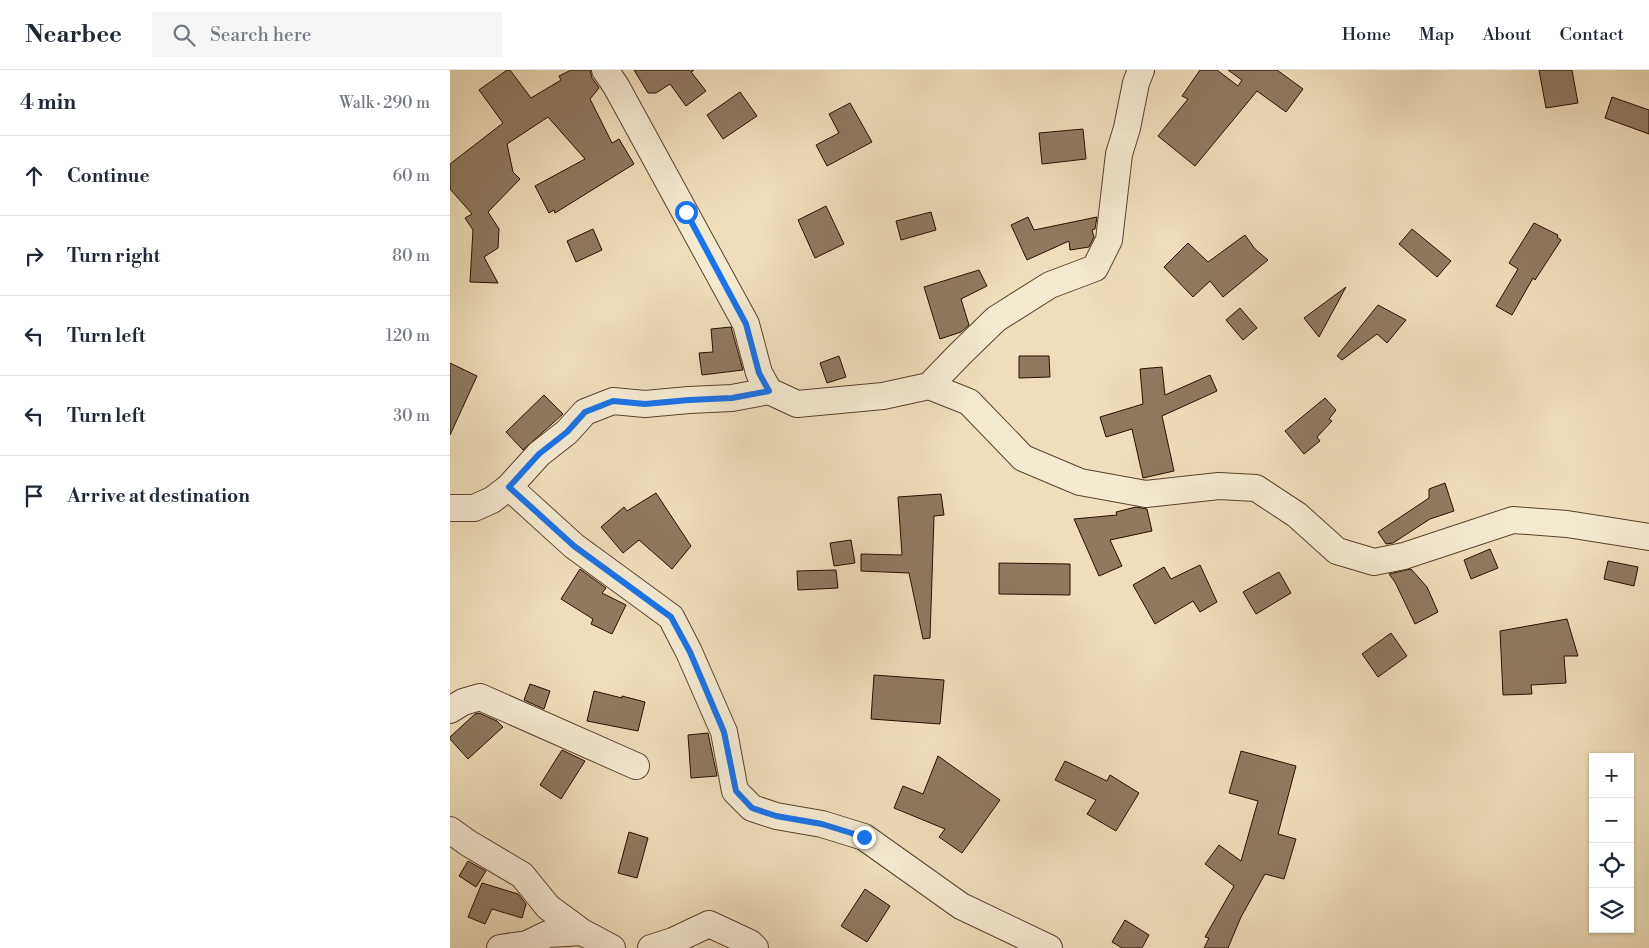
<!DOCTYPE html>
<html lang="en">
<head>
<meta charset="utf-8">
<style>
  :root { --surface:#fff; --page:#f6f6f7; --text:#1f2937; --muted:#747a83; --line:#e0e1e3 }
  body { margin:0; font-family:"Libre Bodoni",serif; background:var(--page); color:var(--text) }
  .controls { position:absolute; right:15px; bottom:15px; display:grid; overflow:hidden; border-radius:0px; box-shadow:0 1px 4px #0004 }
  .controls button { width:45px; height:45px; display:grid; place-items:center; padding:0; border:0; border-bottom:1px solid var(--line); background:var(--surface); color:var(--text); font:25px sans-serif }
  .stop { position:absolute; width:15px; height:15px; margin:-11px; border:4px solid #1a73e8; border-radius:50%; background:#fff }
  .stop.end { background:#1a73e8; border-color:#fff; box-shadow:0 1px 5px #0008 }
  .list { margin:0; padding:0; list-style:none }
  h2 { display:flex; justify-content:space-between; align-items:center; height:65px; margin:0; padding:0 20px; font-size:21px }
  h2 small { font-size:16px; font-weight:400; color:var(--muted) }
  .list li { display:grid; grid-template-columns:32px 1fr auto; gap:15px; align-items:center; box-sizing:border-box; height:80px; padding:0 20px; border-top:1px solid var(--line) }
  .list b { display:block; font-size:19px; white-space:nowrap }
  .list em { font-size:16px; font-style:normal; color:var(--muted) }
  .icon { flex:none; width:28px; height:28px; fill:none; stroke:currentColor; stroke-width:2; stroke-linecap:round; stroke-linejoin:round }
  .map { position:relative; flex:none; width:1199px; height:878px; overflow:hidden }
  header { display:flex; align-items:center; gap:30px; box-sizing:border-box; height:70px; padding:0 25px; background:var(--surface); border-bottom:1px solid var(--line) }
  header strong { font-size:24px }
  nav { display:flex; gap:28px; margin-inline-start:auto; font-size:18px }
  .search { width:350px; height:45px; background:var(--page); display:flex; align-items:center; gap:12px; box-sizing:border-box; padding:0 18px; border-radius:0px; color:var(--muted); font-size:19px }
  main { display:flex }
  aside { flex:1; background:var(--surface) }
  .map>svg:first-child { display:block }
  .building { fill:#8f7a60; stroke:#290e00 }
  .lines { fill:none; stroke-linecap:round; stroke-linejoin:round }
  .minor-casing { stroke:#5a422e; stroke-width:28 }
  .minor { stroke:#f4ead2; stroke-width:26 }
  .route { stroke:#1a73e8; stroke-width:6 }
</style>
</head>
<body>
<header>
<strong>Nearbee</strong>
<div class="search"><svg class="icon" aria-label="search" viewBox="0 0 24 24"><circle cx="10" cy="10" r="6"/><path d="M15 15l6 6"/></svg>Search here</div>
<nav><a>Home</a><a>Map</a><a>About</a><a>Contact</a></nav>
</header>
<main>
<aside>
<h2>4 min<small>Walk · 290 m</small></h2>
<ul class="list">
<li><svg class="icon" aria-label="ahead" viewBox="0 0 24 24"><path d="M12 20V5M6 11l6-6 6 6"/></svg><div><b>Continue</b></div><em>60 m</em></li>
<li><svg class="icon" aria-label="right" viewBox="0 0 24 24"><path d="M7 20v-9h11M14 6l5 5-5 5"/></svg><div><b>Turn right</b></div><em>80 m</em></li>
<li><svg class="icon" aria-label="left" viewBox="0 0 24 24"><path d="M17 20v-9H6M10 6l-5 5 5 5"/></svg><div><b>Turn left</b></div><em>120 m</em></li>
<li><svg class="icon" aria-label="left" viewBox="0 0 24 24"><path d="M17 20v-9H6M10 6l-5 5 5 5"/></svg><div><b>Turn left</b></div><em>30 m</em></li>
<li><svg class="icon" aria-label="arrive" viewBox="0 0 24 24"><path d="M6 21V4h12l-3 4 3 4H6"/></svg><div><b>Arrive at destination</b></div></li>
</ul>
</aside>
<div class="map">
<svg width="1199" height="878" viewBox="0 0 1199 878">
  <rect width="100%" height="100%" fill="#eedeb9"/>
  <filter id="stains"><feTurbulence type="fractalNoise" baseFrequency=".004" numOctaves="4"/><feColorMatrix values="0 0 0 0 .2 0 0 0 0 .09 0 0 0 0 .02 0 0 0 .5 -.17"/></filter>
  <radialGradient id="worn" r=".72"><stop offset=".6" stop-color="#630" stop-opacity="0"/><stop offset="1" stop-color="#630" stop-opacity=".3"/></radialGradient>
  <path class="building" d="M 57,0 L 60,0 L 81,28 L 111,10 L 109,6 L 121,0 L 140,0 L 142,8 L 149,18 L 140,29 L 162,73 L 169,69 L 184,94 L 105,143 L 104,140 L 99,143 L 85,116 L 135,89 L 98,47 L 57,74 L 63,102 L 70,109 L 38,142 L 49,159 L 48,178 L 34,187 L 48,213 L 20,212 L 23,160 L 15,148 L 22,144 L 0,119 L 0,94 L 53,53 L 29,20 Z
    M 184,0 L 244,0 L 241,2 L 256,21 L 236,36 L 220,14 L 206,23 L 198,23 Z
    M 750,0 L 767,0 L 788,16 L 792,10 L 778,0 L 827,0 L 853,19 L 836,42 L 807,21 L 745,96 L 708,66 L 738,29 L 732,26 Z
    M 1089,0 L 1122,0 L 1128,33 L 1096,38 Z
    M 290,22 L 307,46 L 273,69 L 257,45 Z
    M 1162,27 L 1199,40 L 1199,64 L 1155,48 Z
    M 400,33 L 422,72 L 377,96 L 366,75 L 389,63 L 379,44 Z
    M 633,59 L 636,89 L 592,94 L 589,63 Z
    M 376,136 L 394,174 L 365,188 L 348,150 Z
    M 481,142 L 486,160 L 451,170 L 446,151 Z
    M 578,147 L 584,160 L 647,147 L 645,159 L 642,160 L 644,167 L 639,177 L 620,180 L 619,171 L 577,190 L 561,155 Z
    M 1084,153 L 1108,165 L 1107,167 L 1111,170 L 1085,210 L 1083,208 L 1062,245 L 1046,236 L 1068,199 L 1059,193 Z
    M 143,159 L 152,180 L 126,192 L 117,171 Z
    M 962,159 L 1001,191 L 987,207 L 949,174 Z
    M 795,165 L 805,179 L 818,190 L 773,227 L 760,211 L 743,227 L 714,197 L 738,173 L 758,192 Z
    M 529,200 L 537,216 L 511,229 L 519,255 L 511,262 L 490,269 L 474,217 Z
    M 896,217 L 869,267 L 854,248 Z
    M 928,235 L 956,250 L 937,273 L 927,264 L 892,290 L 887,286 Z
    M 790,238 L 807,258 L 793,270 L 776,250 Z
    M 281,257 L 293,300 L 252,305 L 249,283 L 263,282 L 261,259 Z
    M 389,286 L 396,307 L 377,313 L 370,293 Z
    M 569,286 L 599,286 L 600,307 L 569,308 Z
    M 0,293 L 27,306 L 0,365 Z
    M 712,297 L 715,325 L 760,305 L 767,321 L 712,346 L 724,401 L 693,408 L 682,359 L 656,367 L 650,347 L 693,334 L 690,299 Z
    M 94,325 L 113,344 L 73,380 L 56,362 Z
    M 875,328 L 886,340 L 879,349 L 882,351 L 867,367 L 870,371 L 854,384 L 835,361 Z
    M 995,413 L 1004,441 L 980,449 L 943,473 L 936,474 L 928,462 L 979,428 L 979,419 Z
    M 206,423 L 241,476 L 222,499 L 189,470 L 173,483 L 151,457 L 174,437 L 177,441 Z
    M 491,424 L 494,445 L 484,446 L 480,568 L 473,569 L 459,503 L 411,501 L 411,484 L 452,485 L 448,427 Z
    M 686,437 L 697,439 L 702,461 L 660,470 L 672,496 L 649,506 L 624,449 L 667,445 L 666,442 Z
    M 401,470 L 405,493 L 384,496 L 380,473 Z
    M 1040,479 L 1048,498 L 1021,509 L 1014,490 Z
    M 1158,491 L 1188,497 L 1184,516 L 1154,509 Z
    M 549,493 L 620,494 L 620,525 L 549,524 Z
    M 750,495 L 767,532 L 750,542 L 743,531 L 705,554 L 683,515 L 714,497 L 721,509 Z
    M 130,499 L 156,518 L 152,523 L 176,535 L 162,564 L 141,554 L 143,549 L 111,529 Z
    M 961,499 L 977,517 L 988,542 L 965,554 L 945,512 L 939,504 Z
    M 386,500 L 388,518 L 348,520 L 347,501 Z
    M 829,502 L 841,523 L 806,544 L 793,522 Z
    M 1117,549 L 1128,586 L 1114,586 L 1116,613 L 1081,615 L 1082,624 L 1053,625 L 1050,561 Z
    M 941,563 L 957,586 L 928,607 L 912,584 Z
    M 424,605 L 494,610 L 490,654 L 421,649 Z
    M 80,614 L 100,621 L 94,639 L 74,630 Z
    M 144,621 L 172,628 L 172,626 L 195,632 L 188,661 L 137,651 Z
    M 29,643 L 47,651 L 53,657 L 18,689 L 0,669 L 0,667 L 25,644 Z
    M 258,663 L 267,706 L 241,708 L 238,665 Z
    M 112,680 L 135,691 L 111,729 L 90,715 Z
    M 791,681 L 846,696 L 828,764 L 846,769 L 834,809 L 815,804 L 791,847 L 778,878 L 754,878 L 759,868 L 755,867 L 784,816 L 755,794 L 769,775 L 791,791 L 808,731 L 779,723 Z
    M 488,686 L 550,730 L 512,783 L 489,767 L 495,759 L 444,738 L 453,716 L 473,724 Z
    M 615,691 L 657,711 L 660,705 L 689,723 L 666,761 L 637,744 L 646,730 L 605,710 Z
    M 179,762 L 198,768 L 187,808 L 168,803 Z
    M 18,791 L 36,801 L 26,817 L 9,806 Z
    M 32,813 L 68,824 L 76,834 L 72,848 L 42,839 L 35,854 L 18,847 Z
    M 415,819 L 440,836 L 417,872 L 391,856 Z
    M 675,850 L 699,865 L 692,878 L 672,878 L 662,872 Z"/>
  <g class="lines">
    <g class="minor-casing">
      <path id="minor" d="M 155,0 L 166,16 L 296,254 L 309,303 L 319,321
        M 479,316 L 519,332 L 573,388 L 630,412 L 696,424 L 769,416 L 806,418 L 847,445 L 887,481 L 924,492 L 954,486 L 1063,450 L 1117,454 L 1199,467
        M 59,417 L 124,476 L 221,547 L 239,582 L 274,662 L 285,721 L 302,738 L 326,746 L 372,754 L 414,767 L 511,836 L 599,878
        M 0,438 L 24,438 L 42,430 L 59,417 L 89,384 L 117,362 L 135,342 L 163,331 L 195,334 L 239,330 L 282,328 L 319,321 L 347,334 L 433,326 L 479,316 L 510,284 L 546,249 L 600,215 L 645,198 L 659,170 L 669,84 L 677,58 L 686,13 L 691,0
        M 0,640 L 13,632 L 30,627 L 186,696
        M 0,760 L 18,773 L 72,805 L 98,837 L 132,862
        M 50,878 L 77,874 L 98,864 L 132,862 L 162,878
        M 201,878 L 223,871 L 259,854 L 300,873 L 305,878"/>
    </g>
    <use href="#minor" class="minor"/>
  </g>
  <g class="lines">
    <path class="route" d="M 236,142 L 296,254 L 309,303 L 319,321 L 282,328 L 239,330 L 195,334 L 163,331 L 135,342 L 117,362 L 89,384 L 59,417 L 124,476 L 221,547 L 240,582 L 274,662 L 286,721 L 302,738 L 326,746 L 372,754 L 414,767"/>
  </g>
  <rect width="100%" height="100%" filter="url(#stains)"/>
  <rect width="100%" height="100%" fill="url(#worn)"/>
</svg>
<div class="controls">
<button>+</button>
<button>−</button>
<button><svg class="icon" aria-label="locate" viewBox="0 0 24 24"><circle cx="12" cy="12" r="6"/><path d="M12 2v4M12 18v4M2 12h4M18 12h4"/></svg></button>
<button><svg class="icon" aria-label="layers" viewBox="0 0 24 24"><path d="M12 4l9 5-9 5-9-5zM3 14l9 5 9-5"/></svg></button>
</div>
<div class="stop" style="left:236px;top:142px"></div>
<div class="stop end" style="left:414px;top:767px"></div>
</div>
</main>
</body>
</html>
